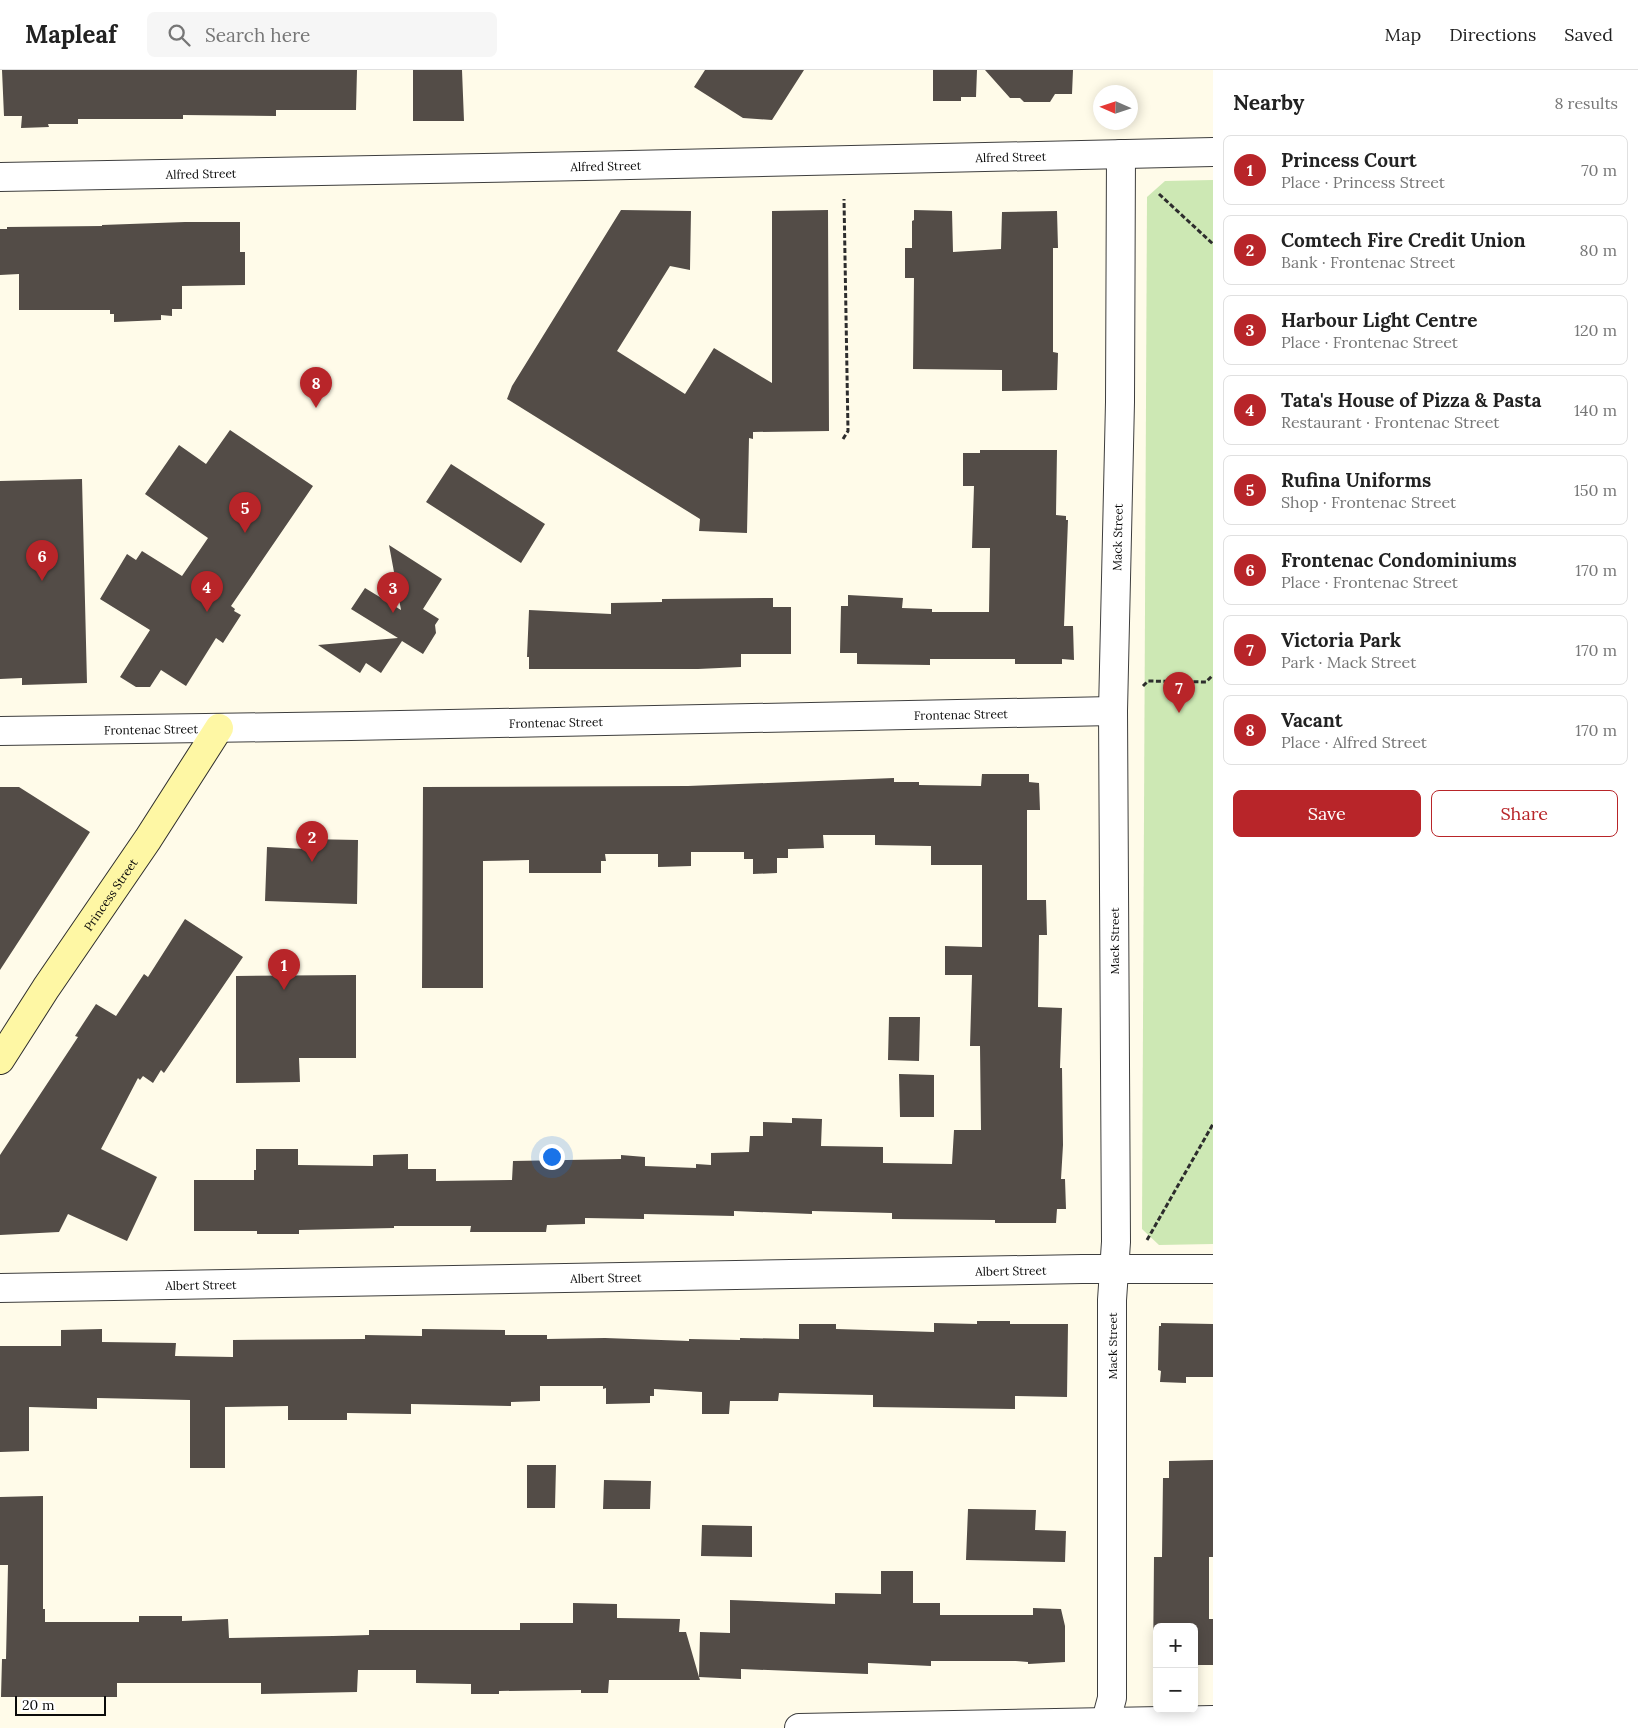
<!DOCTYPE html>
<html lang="en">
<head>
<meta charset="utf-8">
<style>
  :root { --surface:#fff; --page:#f6f6f6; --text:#222; --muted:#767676; --line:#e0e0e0; --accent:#b82529 }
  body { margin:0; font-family:Lora,serif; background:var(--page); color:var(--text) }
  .controls { position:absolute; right:15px; bottom:15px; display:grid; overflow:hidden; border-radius:8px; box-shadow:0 2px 12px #0003 }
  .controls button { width:45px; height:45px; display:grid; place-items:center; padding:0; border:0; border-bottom:1px solid var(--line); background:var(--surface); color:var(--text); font:25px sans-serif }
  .compass { position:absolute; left:1093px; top:15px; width:45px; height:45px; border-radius:50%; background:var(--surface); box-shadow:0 2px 12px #0003; rotate:273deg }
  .scale { position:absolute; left:15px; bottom:12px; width:91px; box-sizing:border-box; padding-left:5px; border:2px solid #0b0b0b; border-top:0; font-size:14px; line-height:18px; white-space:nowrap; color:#0b0b0b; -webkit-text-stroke:4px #fff; paint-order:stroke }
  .you { position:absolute; left:551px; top:1086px; width:18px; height:18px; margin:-12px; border:4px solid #fff; border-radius:50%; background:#1a73e8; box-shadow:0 0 0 8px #1a73e833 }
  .badge { display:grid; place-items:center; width:32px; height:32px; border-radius:50%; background:var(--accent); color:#fff; font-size:16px; font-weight:700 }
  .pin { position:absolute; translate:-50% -41px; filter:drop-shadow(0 1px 2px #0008) }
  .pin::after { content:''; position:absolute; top:26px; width:18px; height:15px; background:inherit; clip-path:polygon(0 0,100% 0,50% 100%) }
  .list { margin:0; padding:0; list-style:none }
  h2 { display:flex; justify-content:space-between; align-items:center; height:65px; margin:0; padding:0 20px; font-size:21px }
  h2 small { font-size:16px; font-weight:400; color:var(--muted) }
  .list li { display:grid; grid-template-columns:32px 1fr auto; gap:15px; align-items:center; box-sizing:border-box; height:70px; margin:0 10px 10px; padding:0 10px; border:1px solid var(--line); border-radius:8px }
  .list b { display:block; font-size:19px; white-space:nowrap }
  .list p { margin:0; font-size:16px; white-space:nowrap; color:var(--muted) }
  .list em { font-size:16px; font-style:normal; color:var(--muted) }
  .actions { display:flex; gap:10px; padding:15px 20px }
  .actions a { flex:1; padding:11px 0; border:1px solid var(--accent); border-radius:8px; text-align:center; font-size:18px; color:var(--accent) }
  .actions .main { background:var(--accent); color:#fff }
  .icon { flex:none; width:28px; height:28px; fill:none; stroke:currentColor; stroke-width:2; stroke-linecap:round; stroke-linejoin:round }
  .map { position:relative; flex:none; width:1213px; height:1658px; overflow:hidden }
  header { display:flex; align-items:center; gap:30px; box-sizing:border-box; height:70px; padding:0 25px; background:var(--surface); border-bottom:1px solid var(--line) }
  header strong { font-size:24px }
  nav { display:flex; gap:28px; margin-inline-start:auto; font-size:18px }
  .search { width:350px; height:45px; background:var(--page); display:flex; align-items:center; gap:12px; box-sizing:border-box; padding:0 18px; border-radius:8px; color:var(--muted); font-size:19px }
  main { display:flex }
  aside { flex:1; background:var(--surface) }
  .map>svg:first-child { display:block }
  .green { fill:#cde8b4 }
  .building { fill:#534c47 }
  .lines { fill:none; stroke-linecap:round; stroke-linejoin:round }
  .minor-casing { stroke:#3e3e3e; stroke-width:30 }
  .tertiary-casing { stroke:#3e3e3e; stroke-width:30 }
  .secondary-casing { stroke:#2d2d2d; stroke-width:30 }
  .path { stroke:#2d2d2d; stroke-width:3; stroke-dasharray:5 2.5; stroke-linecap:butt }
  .minor { stroke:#fff; stroke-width:28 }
  .tertiary { stroke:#fff; stroke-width:28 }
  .secondary { stroke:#fef7a4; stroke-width:28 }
  .labels { text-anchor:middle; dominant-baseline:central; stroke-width:5; stroke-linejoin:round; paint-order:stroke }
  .street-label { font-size:12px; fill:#0b0b0b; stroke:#fff }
</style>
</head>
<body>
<header>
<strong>Mapleaf</strong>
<div class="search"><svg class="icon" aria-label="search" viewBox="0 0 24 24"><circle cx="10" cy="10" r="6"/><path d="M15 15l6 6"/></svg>Search here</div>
<nav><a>Map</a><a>Directions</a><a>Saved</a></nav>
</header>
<main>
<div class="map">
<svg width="1213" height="1658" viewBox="0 0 1213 1658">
  <rect width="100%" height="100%" fill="#fffbe9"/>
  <path class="green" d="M 1213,110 L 1213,1174 L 1159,1175 L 1142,1159 L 1147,127 L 1165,111 Z"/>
  <path class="building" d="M 2,0 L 357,0 L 356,40 L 276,40 L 276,46 L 183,45 L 183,49 L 78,49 L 78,54 L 48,54 L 49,57 L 21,58 L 22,46 L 4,46 Z
    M 413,0 L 462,0 L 464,51 L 413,51 Z
    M 705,0 L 804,0 L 772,50 L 743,48 L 694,17 Z
    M 933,0 L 977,0 L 976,27 L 961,27 L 961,31 L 933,31 Z
    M 985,0 L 1073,0 L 1072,24 L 1055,24 L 1050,32 L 1024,32 L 1020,28 L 1010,28 Z
    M 621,140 L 691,141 L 690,200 L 670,196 L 617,281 L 685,324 L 714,278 L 772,313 L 772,141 L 828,140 L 829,361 L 753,362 L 753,369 L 749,368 L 747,463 L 699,461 L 700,449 L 507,329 L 512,316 Z
    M 914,140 L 952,141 L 953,182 L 1001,179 L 1002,142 L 1057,141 L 1058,178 L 1053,178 L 1053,282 L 1058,283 L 1057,320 L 1002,321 L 1002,300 L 913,299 L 914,208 L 905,208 L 905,178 L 912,178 L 912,151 L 914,150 Z
    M 185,152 L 240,152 L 240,182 L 245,182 L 245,215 L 182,216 L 182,239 L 172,239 L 172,246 L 161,245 L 161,250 L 114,252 L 114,244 L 110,244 L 110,240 L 19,240 L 19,204 L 0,205 L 0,159 L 7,159 L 7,157 L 102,156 L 102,155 Z
    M 230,360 L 313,416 L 231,536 L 235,539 L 234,541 L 241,545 L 223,573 L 216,568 L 186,616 L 161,600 L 150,617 L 136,617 L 120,607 L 150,560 L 100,529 L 127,484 L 136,490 L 142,481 L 182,506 L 208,468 L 145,424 L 179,375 L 206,394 Z
    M 980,380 L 1057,380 L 1056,445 L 1066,446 L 1066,450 L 1068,450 L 1064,556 L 1073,556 L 1074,590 L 1062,589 L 1062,594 L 1015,594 L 1015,589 L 930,589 L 930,595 L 857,594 L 857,583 L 840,583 L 841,536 L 848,536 L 848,525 L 903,528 L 902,538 L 932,539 L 932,542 L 989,542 L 990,478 L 972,478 L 974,416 L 963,416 L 963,383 L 980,383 Z
    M 451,394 L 545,454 L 521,493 L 426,432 Z
    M 82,409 L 87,613 L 22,615 L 22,608 L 0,609 L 0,411 Z
    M 389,475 L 442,509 L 423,539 L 439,549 L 435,555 L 436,563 L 423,584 L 402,571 L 381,603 L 366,593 L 360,603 L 318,575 L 398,568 L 351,539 L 365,518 L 401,540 Z
    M 773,528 L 773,537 L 791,537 L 791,584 L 741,584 L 741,597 L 698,599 L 529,599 L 529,587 L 527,587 L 529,540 L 611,544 L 611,533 L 662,532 L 662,529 Z
    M 982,704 L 1029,704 L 1029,712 L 1039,713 L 1040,740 L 1027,740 L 1027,830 L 1046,830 L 1047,865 L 1039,865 L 1038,937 L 1062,938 L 1060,998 L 1062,998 L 1063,1075 L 1061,1109 L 1065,1109 L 1066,1139 L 1057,1139 L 1056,1153 L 995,1153 L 995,1150 L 892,1149 L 892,1143 L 812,1141 L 812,1144 L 734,1141 L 734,1146 L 644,1144 L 644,1149 L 585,1148 L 585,1154 L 547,1155 L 546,1162 L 470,1162 L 471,1156 L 394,1156 L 394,1158 L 299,1160 L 299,1164 L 257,1164 L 257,1161 L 194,1161 L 194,1110 L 254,1110 L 254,1100 L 256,1100 L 256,1079 L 298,1079 L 298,1095 L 373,1096 L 373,1085 L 408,1084 L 408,1099 L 436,1099 L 436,1111 L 512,1110 L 513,1091 L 621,1089 L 621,1085 L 645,1087 L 645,1096 L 696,1098 L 696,1094 L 711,1095 L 711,1083 L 749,1082 L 750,1066 L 763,1066 L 763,1052 L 792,1053 L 792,1048 L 822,1049 L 821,1076 L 883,1077 L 883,1093 L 952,1094 L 954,1060 L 981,1060 L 980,976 L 970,976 L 972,905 L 945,905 L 945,876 L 982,877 L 982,795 L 931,795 L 931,776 L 875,775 L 875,765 L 823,765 L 824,778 L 788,779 L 788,788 L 777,788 L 777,803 L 753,804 L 753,789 L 744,789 L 744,782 L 691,782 L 691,796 L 658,797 L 658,784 L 605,784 L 606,791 L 601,791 L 601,803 L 529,803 L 529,790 L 483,791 L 483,918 L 422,918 L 423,717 L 688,716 L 894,708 L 894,712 L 919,712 L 919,715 L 981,716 Z
    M 0,717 L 19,717 L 90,762 L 0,900 Z
    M 306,769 L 358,770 L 357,834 L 265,831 L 267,777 L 306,779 Z
    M 185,849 L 243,887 L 164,1003 L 161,1000 L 153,1013 L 143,1006 L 140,1010 L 138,1008 L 101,1079 L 157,1107 L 127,1171 L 68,1144 L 59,1162 L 0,1165 L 0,1085 L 78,967 L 75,966 L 96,934 L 116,946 L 144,904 L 148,907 Z
    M 356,905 L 356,988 L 299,988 L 300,1012 L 236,1013 L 236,906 Z
    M 889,947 L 920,947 L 919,991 L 888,990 Z
    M 899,1004 L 934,1005 L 934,1047 L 900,1047 Z
    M 977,1251 L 1010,1251 L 1010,1254 L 1068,1254 L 1067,1327 L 1015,1326 L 1015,1339 L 873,1337 L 873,1325 L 779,1323 L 778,1331 L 730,1331 L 729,1344 L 702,1344 L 702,1322 L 654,1319 L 654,1326 L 650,1326 L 650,1333 L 606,1334 L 606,1318 L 603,1319 L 603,1316 L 540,1316 L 540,1331 L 511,1332 L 511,1336 L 411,1334 L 411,1344 L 347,1343 L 347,1350 L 288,1350 L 288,1336 L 225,1337 L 225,1398 L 190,1398 L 190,1330 L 97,1328 L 97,1339 L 29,1337 L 29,1381 L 0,1382 L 0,1276 L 61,1276 L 61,1260 L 102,1259 L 102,1272 L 176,1273 L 175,1286 L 233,1287 L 233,1270 L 365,1269 L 365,1265 L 422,1266 L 422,1259 L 505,1260 L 505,1265 L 547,1265 L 547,1269 L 605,1268 L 689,1271 L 689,1269 L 740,1270 L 740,1268 L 799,1269 L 799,1254 L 836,1254 L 836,1259 L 934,1262 L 934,1253 L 977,1254 Z
    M 1161,1253 L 1213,1254 L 1213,1307 L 1186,1307 L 1186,1313 L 1160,1312 L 1161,1301 L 1158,1300 L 1159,1256 L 1161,1256 Z
    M 1213,1390 L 1213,1487 L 1209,1487 L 1209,1549 L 1213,1549 L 1213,1595 L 1194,1595 L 1194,1557 L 1157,1557 L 1157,1595 L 1153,1595 L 1154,1487 L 1162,1487 L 1163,1408 L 1169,1408 L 1169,1391 Z
    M 527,1395 L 556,1395 L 555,1438 L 527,1438 Z
    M 604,1410 L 651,1411 L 650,1439 L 603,1439 Z
    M 43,1426 L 43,1539 L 45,1539 L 45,1552 L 139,1552 L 139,1546 L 182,1546 L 182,1551 L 228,1549 L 229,1568 L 333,1566 L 369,1565 L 369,1560 L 520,1560 L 520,1553 L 573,1553 L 573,1533 L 617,1534 L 617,1548 L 680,1549 L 679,1562 L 686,1562 L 699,1607 L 700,1562 L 730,1563 L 730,1530 L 835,1534 L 835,1523 L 881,1524 L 881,1501 L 913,1501 L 913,1533 L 940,1533 L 940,1545 L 1033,1545 L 1033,1538 L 1061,1539 L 1065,1556 L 1065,1592 L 1028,1594 L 1028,1592 L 1016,1591 L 931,1591 L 931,1596 L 868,1593 L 868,1604 L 741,1599 L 741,1609 L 699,1607 L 700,1610 L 609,1610 L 608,1623 L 581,1623 L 581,1620 L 499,1621 L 499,1624 L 471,1624 L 471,1614 L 416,1613 L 416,1600 L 358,1600 L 357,1622 L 261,1624 L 261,1613 L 117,1613 L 117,1627 L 1,1627 L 2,1589 L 6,1589 L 8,1495 L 0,1495 L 0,1427 Z
    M 968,1439 L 1036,1440 L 1035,1460 L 1066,1461 L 1065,1492 L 966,1490 Z
    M 702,1455 L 752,1456 L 752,1487 L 701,1486 Z"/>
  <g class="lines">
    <g class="minor-casing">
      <g id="minor">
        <path id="s1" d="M 0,661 L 351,656 L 1113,641"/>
        <path d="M 799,1658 L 1213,1650"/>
        <path id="s2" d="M 1104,1658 L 1112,1628 L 1112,1230 L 1116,1172 L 1113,641 L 1120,332 L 1121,84"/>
      </g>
    </g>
    <g class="tertiary-casing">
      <g id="tertiary">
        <path id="s3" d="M 0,107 L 585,96 L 1213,82"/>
        <path id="s4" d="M 0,1218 L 1082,1199 L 1213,1199"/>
      </g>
    </g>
    <g class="secondary-casing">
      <g id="secondary">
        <path id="s5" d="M 0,990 L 46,918 L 148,769 L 219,658"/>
      </g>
    </g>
    <path class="path" d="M 1159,124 L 1213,174
      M 843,369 L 848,361 L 844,129
      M 1143,616 L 1148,611 L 1206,612 L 1213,605
      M 1147,1170 L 1213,1054"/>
    <use href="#minor" class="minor"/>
    <use href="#tertiary" class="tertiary"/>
    <use href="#secondary" class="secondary"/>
  </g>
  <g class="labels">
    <g class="street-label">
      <text stroke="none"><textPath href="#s3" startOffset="1011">Alfred Street</textPath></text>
      <text stroke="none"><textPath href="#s3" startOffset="606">Alfred Street</textPath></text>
      <text stroke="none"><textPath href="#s3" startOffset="201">Alfred Street</textPath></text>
      <text stroke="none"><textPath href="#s2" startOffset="1192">Mack Street</textPath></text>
      <text stroke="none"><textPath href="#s1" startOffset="961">Frontenac Street</textPath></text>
      <text stroke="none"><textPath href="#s1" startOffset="556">Frontenac Street</textPath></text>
      <text stroke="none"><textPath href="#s1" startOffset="151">Frontenac Street</textPath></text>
      <text stroke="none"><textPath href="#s5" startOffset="199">Princess Street</textPath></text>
      <text transform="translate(1114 871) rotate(-90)">Mack Street</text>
      <text stroke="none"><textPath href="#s4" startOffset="1011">Albert Street</textPath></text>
      <text stroke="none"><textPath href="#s4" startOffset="606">Albert Street</textPath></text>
      <text stroke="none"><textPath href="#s4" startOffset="201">Albert Street</textPath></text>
      <text transform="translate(1112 1276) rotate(-90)">Mack Street</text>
    </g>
  </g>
</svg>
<div class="controls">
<button>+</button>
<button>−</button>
</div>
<svg class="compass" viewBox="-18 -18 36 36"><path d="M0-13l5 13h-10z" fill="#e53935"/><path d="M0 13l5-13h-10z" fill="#767676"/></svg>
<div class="scale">20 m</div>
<div class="you"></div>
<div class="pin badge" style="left:284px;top:920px">1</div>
<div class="pin badge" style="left:312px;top:792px">2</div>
<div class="pin badge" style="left:393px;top:543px">3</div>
<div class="pin badge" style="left:207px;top:542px">4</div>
<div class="pin badge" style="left:245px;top:463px">5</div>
<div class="pin badge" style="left:42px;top:511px">6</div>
<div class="pin badge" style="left:1179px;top:643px">7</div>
<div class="pin badge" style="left:316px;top:338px">8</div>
</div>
<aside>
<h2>Nearby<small>8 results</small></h2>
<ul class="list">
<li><span class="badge">1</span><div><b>Princess Court</b><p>Place · Princess Street</p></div><em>70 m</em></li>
<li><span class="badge">2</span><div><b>Comtech Fire Credit Union</b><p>Bank · Frontenac Street</p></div><em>80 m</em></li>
<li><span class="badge">3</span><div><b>Harbour Light Centre</b><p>Place · Frontenac Street</p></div><em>120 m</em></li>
<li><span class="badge">4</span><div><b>Tata's House of Pizza &amp; Pasta</b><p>Restaurant · Frontenac Street</p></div><em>140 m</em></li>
<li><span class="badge">5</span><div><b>Rufina Uniforms</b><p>Shop · Frontenac Street</p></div><em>150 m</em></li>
<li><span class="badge">6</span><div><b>Frontenac Condominiums</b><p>Place · Frontenac Street</p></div><em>170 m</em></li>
<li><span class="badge">7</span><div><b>Victoria Park</b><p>Park · Mack Street</p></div><em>170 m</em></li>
<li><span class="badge">8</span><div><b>Vacant</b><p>Place · Alfred Street</p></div><em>170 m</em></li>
</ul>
<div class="actions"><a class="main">Save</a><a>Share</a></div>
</aside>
</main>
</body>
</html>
